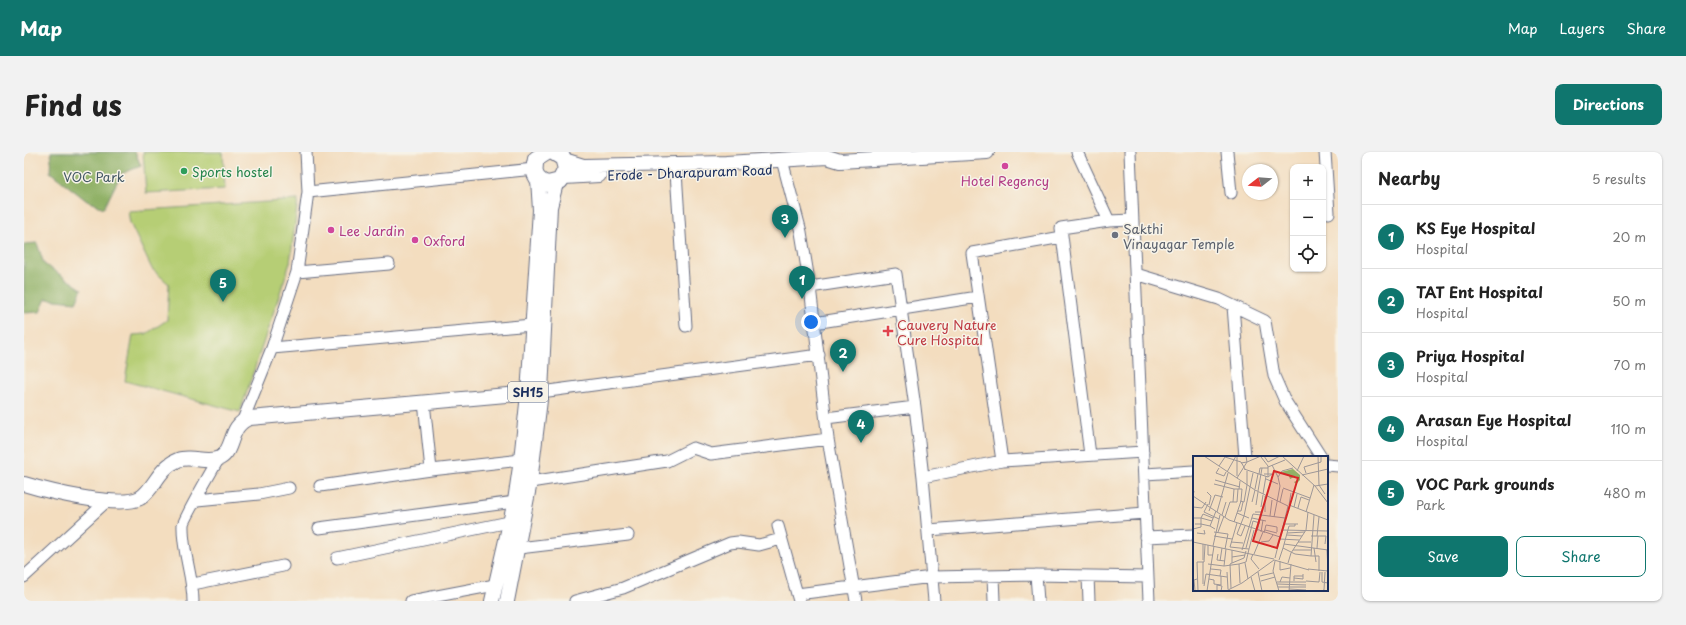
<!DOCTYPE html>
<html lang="en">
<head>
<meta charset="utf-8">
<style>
  :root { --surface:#fff; --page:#f2f2f2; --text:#222; --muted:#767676; --line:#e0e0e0; --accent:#0f766e }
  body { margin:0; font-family:"Playpen Sans",sans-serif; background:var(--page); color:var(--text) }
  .controls { position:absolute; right:12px; top:12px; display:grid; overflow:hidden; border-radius:8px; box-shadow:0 1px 3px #0004 }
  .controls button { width:36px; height:36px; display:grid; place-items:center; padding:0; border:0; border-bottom:1px solid var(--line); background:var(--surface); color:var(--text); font:20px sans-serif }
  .compass { position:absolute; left:1218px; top:12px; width:36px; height:36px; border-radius:50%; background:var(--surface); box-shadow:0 1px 3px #0004; rotate:253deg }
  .you { position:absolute; left:787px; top:170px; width:14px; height:14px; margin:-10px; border:3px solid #fff; border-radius:50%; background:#1a73e8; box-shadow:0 0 0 6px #1a73e833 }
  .badge { display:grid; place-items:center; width:26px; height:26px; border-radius:50%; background:var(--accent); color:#fff; font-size:13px; font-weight:700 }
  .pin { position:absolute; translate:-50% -33px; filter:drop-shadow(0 1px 2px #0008) }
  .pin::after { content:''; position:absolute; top:21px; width:14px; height:12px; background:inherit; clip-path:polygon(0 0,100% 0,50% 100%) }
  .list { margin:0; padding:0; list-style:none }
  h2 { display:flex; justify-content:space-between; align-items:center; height:52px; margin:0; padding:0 16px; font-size:17px }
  h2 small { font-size:13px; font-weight:400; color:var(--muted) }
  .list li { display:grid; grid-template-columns:26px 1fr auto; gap:12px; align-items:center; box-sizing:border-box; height:64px; padding:0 16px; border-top:1px solid var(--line) }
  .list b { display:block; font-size:15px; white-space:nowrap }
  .list p { margin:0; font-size:13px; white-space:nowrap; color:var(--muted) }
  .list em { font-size:13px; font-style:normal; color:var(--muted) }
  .actions { display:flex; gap:8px; padding:12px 16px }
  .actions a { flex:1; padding:9px 0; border:1px solid var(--accent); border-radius:8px; text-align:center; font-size:14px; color:var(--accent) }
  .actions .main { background:var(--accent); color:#fff }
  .icon { flex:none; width:22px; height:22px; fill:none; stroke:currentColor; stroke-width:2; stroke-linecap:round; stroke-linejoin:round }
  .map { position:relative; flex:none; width:1314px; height:449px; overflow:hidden; border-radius:8px }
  header { display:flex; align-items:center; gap:24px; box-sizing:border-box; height:56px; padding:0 20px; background:var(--accent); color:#fff }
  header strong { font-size:19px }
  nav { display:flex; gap:22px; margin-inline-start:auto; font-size:14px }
  .intro { display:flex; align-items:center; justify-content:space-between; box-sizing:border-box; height:96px; padding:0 24px }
  h1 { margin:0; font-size:28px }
  .button { padding:10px 18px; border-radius:8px; background:var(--accent); color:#fff; font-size:14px; font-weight:700 }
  main { display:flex; gap:24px; padding:0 24px }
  aside { flex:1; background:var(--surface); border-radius:8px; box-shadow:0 1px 3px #0004 }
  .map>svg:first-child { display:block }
  .green { fill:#b6ce74; stroke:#687e69 }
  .forest { fill:#90b166; stroke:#567062 }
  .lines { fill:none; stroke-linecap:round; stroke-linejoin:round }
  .minor-casing { stroke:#676c80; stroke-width:13 }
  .major-casing { stroke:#676c80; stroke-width:16 }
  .highway-casing { stroke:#676c80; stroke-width:18 }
  .minor { stroke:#fff; stroke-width:11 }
  .major { stroke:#fff; stroke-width:14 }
  .highway { stroke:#fff; stroke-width:16 }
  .hotel-dot { fill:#d1479c; stroke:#f7f3e8; stroke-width:1.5 }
  .leisure-dot { fill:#2e9e5b; stroke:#f7f3e8; stroke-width:1.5 }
  .worship-dot { fill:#6b7280; stroke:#f7f3e8; stroke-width:1.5 }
  .health-dot { fill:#e0444e; stroke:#f7f3e8; stroke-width:1.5 }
  .labels { text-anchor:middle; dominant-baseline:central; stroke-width:3; stroke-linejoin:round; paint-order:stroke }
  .shield { fill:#f7f3e8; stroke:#5d6a87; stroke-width:1 }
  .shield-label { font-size:12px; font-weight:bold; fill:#1b2f5e }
  .leisure-label { font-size:13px; fill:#27864d; stroke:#f7f3e8; text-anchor:start }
  .street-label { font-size:13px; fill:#1b2f5e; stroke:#f7f3e8 }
  .park-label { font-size:13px; fill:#425764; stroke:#f7f3e8 }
  .hotel-label { font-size:13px; fill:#b23c85; stroke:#f7f3e8; text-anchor:start }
  .worship-label { font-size:13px; fill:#5b616d; stroke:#f7f3e8; text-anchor:start }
  .health-label { font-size:13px; fill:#be3a42; stroke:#f7f3e8; text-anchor:start }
  .inset-road { fill:none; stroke:#9d9798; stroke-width:1 }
  .view { fill:#d62828; fill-opacity:0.15; stroke:#d62828; stroke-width:2 }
  .inset-edge { fill:none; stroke:#1b2f5e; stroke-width:2 }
</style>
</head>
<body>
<header>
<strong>Map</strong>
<nav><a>Map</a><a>Layers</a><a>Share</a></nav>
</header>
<div class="intro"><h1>Find us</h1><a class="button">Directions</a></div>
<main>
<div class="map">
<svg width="1314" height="449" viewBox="0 0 1314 449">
  <rect width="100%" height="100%" fill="#f7f3e8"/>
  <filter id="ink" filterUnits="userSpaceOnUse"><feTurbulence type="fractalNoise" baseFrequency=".025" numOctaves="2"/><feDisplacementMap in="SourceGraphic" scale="8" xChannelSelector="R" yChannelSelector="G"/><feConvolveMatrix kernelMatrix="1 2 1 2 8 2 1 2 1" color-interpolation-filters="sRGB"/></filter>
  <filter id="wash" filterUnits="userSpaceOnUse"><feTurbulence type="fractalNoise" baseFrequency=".012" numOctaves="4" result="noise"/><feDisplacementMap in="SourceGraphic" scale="16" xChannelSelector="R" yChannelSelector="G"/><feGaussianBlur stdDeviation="0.9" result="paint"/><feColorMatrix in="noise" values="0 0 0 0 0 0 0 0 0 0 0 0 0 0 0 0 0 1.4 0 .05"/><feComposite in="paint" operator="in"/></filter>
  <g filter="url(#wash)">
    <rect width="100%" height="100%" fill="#f3ddbf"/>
    <path class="green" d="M 119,0 L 199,0 L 201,37 L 122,41 Z
      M 274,48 L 266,111 L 216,260 L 101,229 L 109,183 L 122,182 L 143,168 L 145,132 L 128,117 L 106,71 L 104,59 Z"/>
    <path class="forest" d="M 27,0 L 111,0 L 117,14 L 97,22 L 80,56 L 63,49 L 26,20 Z
      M 13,91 L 20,112 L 58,137 L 52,150 L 22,147 L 16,160 L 0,161 L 0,92 Z"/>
  </g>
  <g filter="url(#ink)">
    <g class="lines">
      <g class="minor-casing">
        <path id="minor" d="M 1053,0 L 1085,69 L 1037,76 L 1066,303
          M 1106,0 L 1125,449
          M 1203,0 L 1207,41
          M 1301,0 L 1305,61
          M 758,8 L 777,80 L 786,135 L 804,287 L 832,449
          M 652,20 L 662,174
          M 284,40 L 510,17
          M 1085,69 L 1108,68
          M 1038,85 L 948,101 L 978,309 L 1119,300
          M 273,120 L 365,112
          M 1112,122 L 1195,147 L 1241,169 L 1250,224 L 1261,249 L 1297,305
          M 786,135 L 872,122 L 891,255
          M 1209,154 L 1221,305
          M 790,171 L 954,145
          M 248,196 L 273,120 L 284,40 L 282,0
          M 517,240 L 795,203
          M 400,250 L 407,318
          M 802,266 L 891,255 L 899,325 L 978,309
          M 219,268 L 248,196 L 508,173
          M 1303,313 L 1314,314
          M 1121,322 L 1170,319
          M 899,325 L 910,449
          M 506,330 L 643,309 L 669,296 L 687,302 L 804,287
          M 296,334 L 407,318 L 497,308
          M 173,348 L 235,342 L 265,336
          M 754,374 L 773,442
          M 295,376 L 498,349
          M 905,378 L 1121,361
          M 1121,385 L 1170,383
          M 495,396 L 604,383
          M 313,406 L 485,370
          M 1012,423 L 1014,449
          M 969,424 L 970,449
          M 1064,424 L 1065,449
          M 0,425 L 83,349
          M 169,432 L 259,414
          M 169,449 C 169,424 158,399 159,373 C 159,368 190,315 195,306
          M 387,449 L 471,433
          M 551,449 L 599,436 L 706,391 L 714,390 L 735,393 L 757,387
          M 775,449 L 773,442 L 908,425 L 1012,423 L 1123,425"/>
      </g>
      <g class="major-casing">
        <path id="major" d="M 540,8 L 559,14 L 702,11 L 803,5 L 816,9 L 963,0
          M 540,25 L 575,23
          M 0,332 C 23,339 95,357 116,346 C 130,338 134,316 154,308 C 167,303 182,312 196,306 C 211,298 204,273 226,266 L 517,240
          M 468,449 L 491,349 L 497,308 L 504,242 L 516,58 L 514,27
          M 483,449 L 506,330 L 517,240 L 526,55 L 532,31"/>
      </g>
      <g class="highway-casing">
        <path id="highway" d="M 523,0 L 512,7 C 509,19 510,29 524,32 L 536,29 L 542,17 L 539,6 L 529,0"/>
      </g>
      <use href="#minor" class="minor"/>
      <use href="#major" class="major"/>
      <use href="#highway" class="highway"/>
    </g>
  </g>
  <g class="hotel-dot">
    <circle cx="981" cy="14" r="4"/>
    <circle cx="307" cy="78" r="4"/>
    <circle cx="391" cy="88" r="4"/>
  </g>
  <circle class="leisure-dot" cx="160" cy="19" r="4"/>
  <circle class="worship-dot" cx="1091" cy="83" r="4"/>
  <path class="health-dot" d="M862 173h4v4h4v4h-4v4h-4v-4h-4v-4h4z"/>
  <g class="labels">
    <rect class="shield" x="484" y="230" width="40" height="20" rx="3"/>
    <g class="shield-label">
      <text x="504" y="240">SH15</text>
    </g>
    <g class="leisure-label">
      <text x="168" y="19">Sports hostel</text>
    </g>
    <g class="street-label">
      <text transform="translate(666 20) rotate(-2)">Erode - Dharapuram Road</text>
    </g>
    <g class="park-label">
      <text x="70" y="24">VOC Park</text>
    </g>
    <g class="hotel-label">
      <text x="981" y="28" text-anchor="middle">Hotel Regency</text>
      <text x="315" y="78">Lee Jardin</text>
      <text x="399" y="88">Oxford</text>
    </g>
    <g class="worship-label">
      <text x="1099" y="76">Sakthi<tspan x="1099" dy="15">Vinayagar Temple</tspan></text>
    </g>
    <g class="health-label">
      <text x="873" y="172">Cauvery Nature<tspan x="873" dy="15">Cure Hospital</tspan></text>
    </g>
  </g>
  <g transform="translate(1169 304)">
    <rect width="135" height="135" fill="#f3ddbf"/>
    <path d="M 100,13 L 107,19 L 107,24 L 103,28 L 101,26 L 105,24 L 103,20 L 97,23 L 96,20 L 88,16 Z" fill="#90b166"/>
    <path class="inset-road" d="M 11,0 L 62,34 L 95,50M 44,0 L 44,20M 71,0 L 75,6 L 87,0M 89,0 L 122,30 L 135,47M 125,0 L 126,29 L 132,38M 68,1 L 75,10 L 75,21M 48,7 L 54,6 L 53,0M 79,9 L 85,21M 26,10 L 32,1 L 48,6 L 52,13M 75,11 L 92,4M 26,12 L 23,17 L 31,20 L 33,16M 51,13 L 75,21M 54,15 L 54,29M 104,15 L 111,0M 34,16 L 43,0M 113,17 L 111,11 L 128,6 L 128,0M 66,18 L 67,12 L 75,12M 71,18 L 79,18 L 75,21M 109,19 L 135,13M 44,22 L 54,6 L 68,0M 73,23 L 85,28M 22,24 L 47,31M 21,28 L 41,33M 122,30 L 135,28M 90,32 L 117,42M 62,33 L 65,18M 1,35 L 0,40 L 36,64 L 87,81M 65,35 L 69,12M 14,36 L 18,40 L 16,49M 70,38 L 73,20M 47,45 L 51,46 L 54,29M 40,46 L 44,46 L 45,33M 59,46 L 62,34M 84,46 L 87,30 L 85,21 L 89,15 L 100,12M 87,46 L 90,33M 15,48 L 11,56 L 26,63M 63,49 L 65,36M 96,49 L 98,37M 96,49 L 135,64M 0,51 L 9,52 L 13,46M 68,51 L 70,39M 101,51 L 104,38M 105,52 L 108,41 L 116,44M 16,55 L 22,39 L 30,41M 45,55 L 48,55 L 50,46M 24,56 L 35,17M 62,56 L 69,56 L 64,75M 72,56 L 72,40M 113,56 L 121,29M 44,57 L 56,62M 29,59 L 33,46M 121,59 L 118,100 L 126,100 L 126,115M 77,60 L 79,44M 32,61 L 37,46 L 40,46 L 41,33 L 46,33 L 47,25M 81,61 L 84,46M 0,62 L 8,62 L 10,58 L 20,62M 59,62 L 73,65M 41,66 L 48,45 L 49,33 L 46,33M 2,68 L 8,68 L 8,62 L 19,65M 90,68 L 105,68M 102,68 L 102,70 L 96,70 L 90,92 L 102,98 L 118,100M 52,70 L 48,80 L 44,78 L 51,60 L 60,17M 0,73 L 8,71 L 8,68 L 17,70M 22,73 L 17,70 L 23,55M 58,73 L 60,65 L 67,67M 72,74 L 84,77M 89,74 L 135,75M 21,76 L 35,78 L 32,93M 25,76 L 31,60M 68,76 L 70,64M 4,77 L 12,78 L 11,74M 71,77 L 73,69 L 84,71 L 84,76M 94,77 L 112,76M 94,79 L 109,80M 21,80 L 39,83M 118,80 L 133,80 L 132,88M 124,80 L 126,61M 87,83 L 106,84M 0,86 L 81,103M 38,86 L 50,87M 68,86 L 76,85 L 80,79M 105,86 L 118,86M 10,88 L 10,104M 91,88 L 135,94M 15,89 L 15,99 L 20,99M 20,90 L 27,59M 37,91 L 56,93 L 61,74M 37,91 L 44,67M 53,92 L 58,73M 121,92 L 123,106M 124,92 L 125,80M 33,93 L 31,110 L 46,108M 39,94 L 39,107 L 51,102 L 53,95M 49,94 L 60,58 L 92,62M 100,94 L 118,94M 134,94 L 135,115M 25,98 L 24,104 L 32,105M 60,98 L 58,103 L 66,113M 61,98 L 70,76M 39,101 L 52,99M 82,102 L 95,50M 81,104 L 116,114M 86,104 L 90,92M 27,105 L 29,92M 82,105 L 80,115 L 86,135M 87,105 L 87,114 L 97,112M 10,106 L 10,128M 52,107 L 55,123M 95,107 L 98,97 L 113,74 L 115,56M 15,108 L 31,110M 18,113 L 28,114 L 27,120M 115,113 L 135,115M 34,116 L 35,133M 65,116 L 69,135M 129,116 L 129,126 L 135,127M 67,120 L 80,117M 58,121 L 62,135M 101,122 L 110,123 L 110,118M 16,123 L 21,124 L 21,128 L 28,129 L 28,120M 68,125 L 82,121M 101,125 L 101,120 L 110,120M 113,125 L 126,126 L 127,116M 84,126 L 113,126M 87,126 L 89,121 L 97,122M 47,127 L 46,108 L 53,106 L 56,93M 84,128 L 113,129M 11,130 L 13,118 L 34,121M 85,131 L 113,131M 38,132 L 37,108 L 39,107M 96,133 L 113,134M 2,135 L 1,124 L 4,123M 5,135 L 4,106 L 11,106 L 12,89M 14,135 L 21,90M 24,135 L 24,129 L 29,130 L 28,135M 33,135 L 49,127 L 81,104M 96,135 L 98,108M 128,135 L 131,134 L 132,116"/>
    <path class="view" d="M 81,15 L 105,22 L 84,92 L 60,85 Z"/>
    <rect width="135" height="135" class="inset-edge"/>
  </g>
</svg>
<div class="controls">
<button>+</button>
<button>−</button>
<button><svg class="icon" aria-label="locate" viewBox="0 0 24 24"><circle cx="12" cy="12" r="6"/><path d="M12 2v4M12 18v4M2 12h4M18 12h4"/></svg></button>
</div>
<svg class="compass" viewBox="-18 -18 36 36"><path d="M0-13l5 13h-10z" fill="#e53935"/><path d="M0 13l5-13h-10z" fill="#767676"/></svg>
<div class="you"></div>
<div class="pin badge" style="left:778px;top:147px">1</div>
<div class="pin badge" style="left:819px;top:220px">2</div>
<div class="pin badge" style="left:761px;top:86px">3</div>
<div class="pin badge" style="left:837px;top:291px">4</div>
<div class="pin badge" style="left:199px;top:150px">5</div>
</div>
<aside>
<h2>Nearby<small>5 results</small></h2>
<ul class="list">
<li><span class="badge">1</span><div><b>KS Eye Hospital</b><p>Hospital</p></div><em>20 m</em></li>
<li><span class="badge">2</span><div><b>TAT Ent Hospital</b><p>Hospital</p></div><em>50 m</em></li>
<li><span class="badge">3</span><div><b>Priya Hospital</b><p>Hospital</p></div><em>70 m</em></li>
<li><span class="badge">4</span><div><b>Arasan Eye Hospital</b><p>Hospital</p></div><em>110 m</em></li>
<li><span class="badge">5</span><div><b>VOC Park grounds</b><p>Park</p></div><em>480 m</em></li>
</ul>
<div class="actions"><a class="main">Save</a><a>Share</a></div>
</aside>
</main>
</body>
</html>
